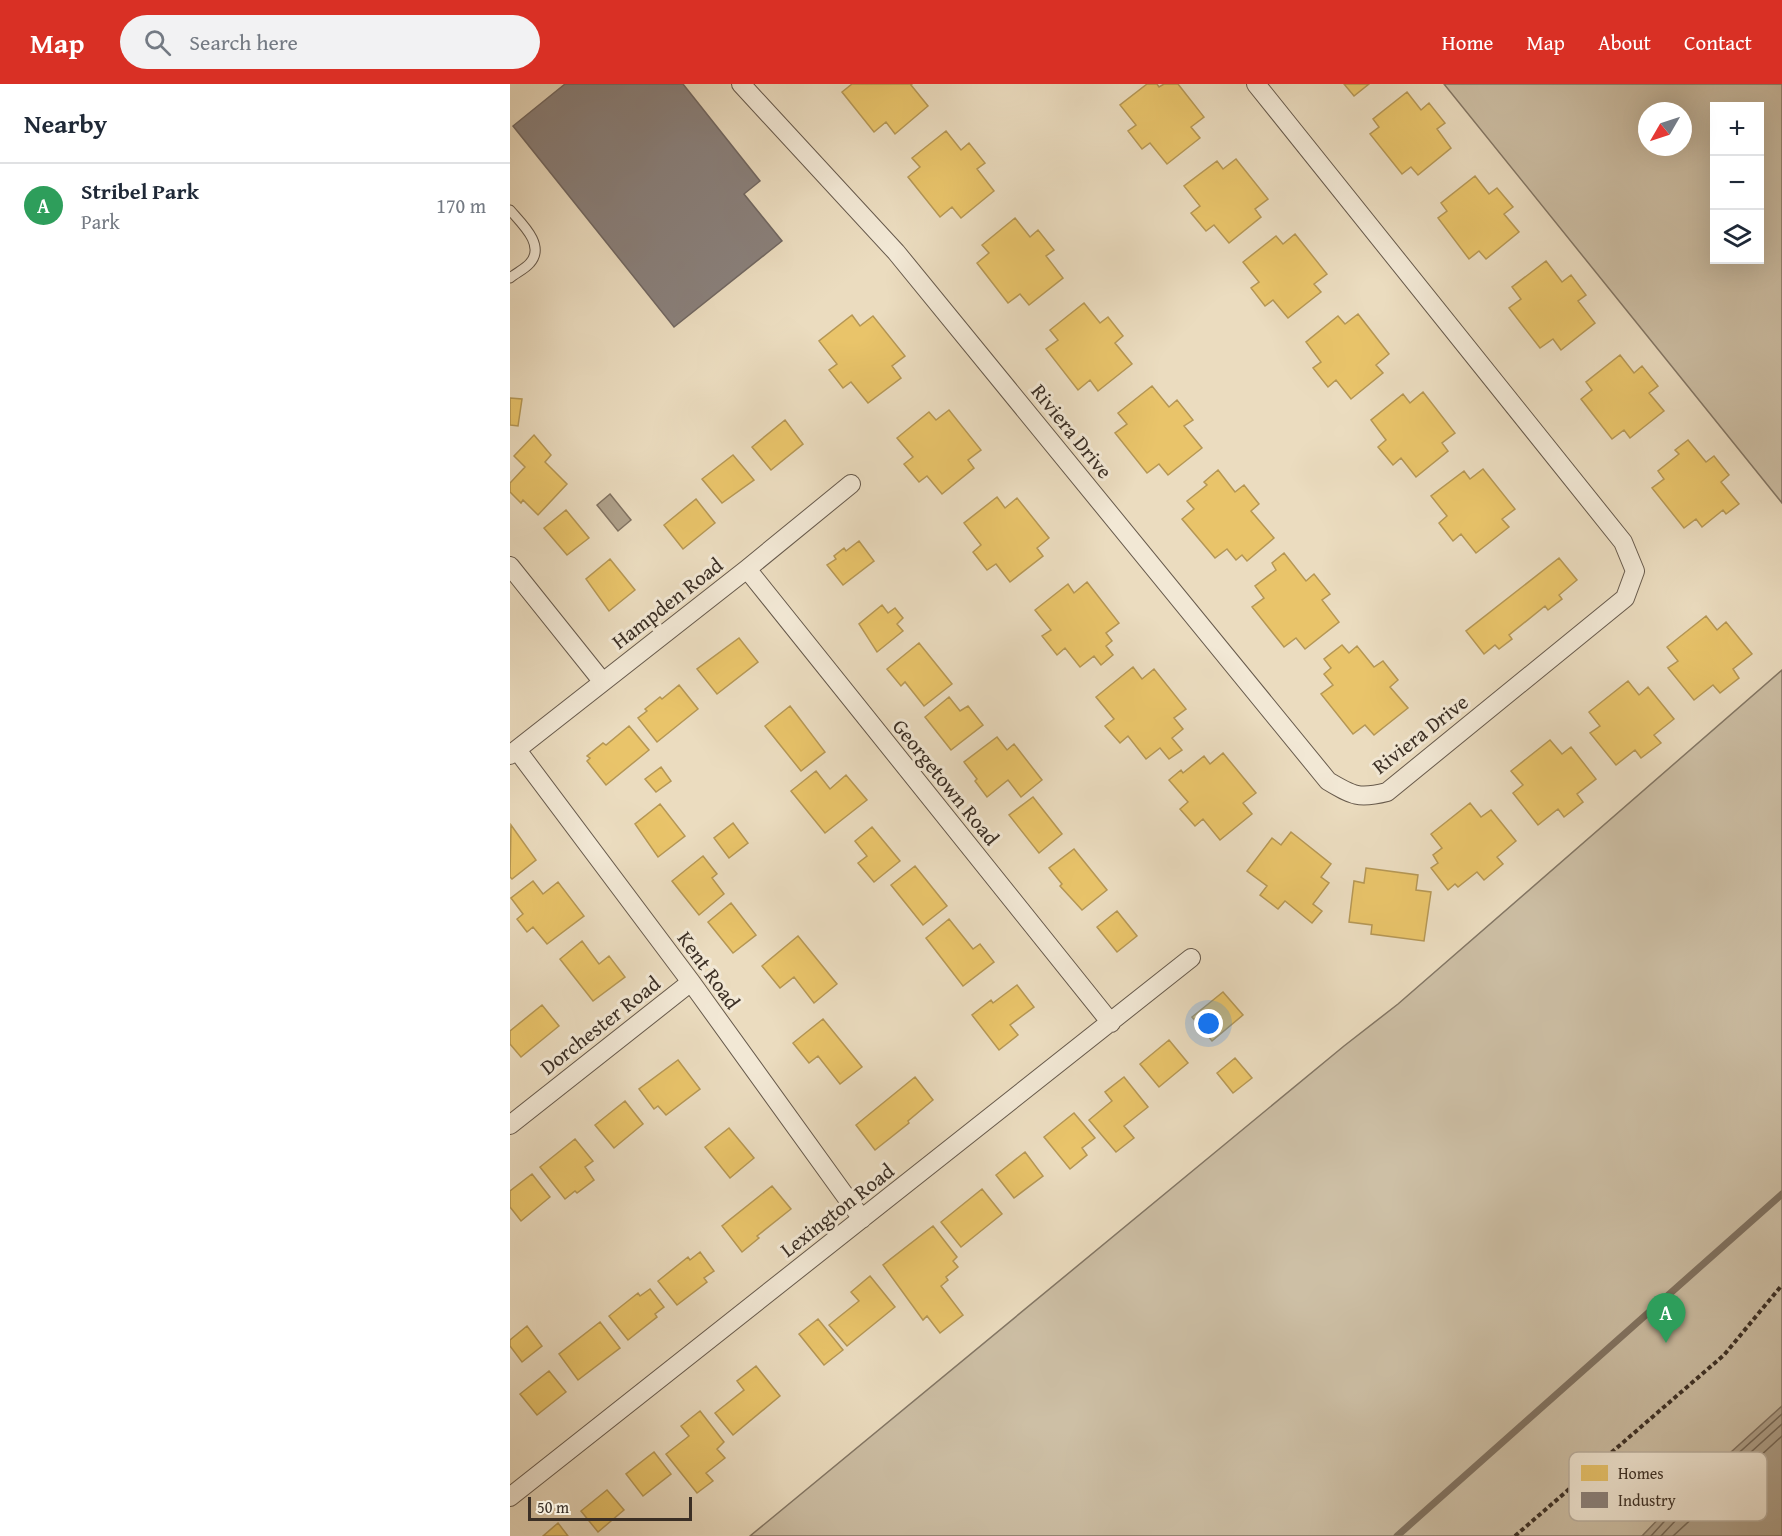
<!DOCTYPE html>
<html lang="en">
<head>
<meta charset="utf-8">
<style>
  :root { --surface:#fff; --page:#f2f2f3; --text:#1f2937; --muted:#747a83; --line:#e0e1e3; --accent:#d93025 }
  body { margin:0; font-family:"Gentium Book Plus",serif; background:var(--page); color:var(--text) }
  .controls { position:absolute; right:18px; top:18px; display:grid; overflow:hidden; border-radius:0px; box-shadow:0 6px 24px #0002 }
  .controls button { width:54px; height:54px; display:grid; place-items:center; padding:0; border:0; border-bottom:2px solid var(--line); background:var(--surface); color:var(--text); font:30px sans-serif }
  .compass { position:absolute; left:1128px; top:18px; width:54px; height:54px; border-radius:50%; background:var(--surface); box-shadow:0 6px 24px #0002; rotate:231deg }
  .scale { position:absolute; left:18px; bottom:15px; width:164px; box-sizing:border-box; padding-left:6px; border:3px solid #3b2f25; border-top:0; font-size:16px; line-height:21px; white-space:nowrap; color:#3b2f25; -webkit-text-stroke:4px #f2e8d5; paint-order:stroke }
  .you { position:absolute; left:699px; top:940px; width:21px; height:21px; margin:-15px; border:4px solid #fff; border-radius:50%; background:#1a73e8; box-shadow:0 0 0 9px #1a73e833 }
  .badge { display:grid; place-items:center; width:39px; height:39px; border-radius:50%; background:var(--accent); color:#fff; font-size:20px; font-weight:700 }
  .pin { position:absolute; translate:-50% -50px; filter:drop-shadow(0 2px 3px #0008) }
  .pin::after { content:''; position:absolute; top:32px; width:21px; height:18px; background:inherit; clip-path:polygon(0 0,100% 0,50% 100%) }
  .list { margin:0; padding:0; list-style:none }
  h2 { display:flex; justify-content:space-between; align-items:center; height:78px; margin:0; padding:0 24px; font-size:26px }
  h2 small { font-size:20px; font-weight:400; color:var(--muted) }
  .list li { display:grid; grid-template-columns:39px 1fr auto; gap:18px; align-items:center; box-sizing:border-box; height:84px; padding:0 24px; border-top:2px solid var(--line) }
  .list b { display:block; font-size:22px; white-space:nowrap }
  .list p { margin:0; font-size:20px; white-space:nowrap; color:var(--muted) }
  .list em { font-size:20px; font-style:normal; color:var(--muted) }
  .icon { flex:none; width:33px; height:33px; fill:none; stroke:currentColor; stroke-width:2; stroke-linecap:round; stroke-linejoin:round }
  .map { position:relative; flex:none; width:1272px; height:1452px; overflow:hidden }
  header { display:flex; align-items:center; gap:36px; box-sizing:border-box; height:84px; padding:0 30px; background:var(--accent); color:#fff }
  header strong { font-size:28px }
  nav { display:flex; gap:33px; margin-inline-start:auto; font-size:21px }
  .search { width:420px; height:54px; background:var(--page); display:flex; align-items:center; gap:15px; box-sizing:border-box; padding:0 21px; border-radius:33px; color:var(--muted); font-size:22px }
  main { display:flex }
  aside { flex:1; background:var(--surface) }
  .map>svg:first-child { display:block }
  .green { fill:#cdbfa5; stroke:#847765; stroke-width:1.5; fill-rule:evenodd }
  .water { fill:#afa18b; stroke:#817362; stroke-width:1.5 }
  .homes { fill:#e9c46a; stroke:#b59755; stroke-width:1.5 }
  .industry { fill:#8a817c; stroke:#726862; stroke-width:1.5 }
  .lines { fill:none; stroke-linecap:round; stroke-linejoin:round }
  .shore { stroke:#756858; stroke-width:1.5 }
  .stream { stroke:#817362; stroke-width:7 }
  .service-casing { stroke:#675a4c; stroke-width:11 }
  .minor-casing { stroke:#675a4c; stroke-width:20 }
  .path { stroke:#3b2f25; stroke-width:4; stroke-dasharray:4.5 3; stroke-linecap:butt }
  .service { stroke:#f2e8d5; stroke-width:9 }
  .minor { stroke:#f2e8d5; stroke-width:18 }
  .labels { text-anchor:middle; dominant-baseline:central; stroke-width:6; stroke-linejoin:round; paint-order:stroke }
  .street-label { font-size:21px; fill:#3b2f25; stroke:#f2e8d5 }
  .key { fill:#f2e8d5; stroke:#bbb0a0; stroke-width:1.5 }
  .key-label { font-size:16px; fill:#3b2f25 }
</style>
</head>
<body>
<header>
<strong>Map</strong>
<div class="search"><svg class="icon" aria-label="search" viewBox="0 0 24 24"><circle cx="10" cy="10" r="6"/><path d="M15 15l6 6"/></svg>Search here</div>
<nav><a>Home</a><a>Map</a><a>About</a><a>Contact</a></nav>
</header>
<main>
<aside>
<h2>Nearby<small></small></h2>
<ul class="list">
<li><span class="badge" style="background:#2e9e5b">A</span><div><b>Stribel Park</b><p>Park</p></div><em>170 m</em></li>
</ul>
</aside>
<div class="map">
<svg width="1272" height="1452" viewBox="0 0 1272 1452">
  <rect width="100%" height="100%" fill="#ebdcbf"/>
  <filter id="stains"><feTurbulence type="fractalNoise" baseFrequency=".00333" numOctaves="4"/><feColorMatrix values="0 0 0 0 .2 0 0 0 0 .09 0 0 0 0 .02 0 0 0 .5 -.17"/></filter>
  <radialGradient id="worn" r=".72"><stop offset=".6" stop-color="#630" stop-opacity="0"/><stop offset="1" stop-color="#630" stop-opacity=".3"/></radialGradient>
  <path class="green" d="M 934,0 L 1272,0 L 1272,419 ZM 1204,22 L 1250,22 L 1250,176 L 1204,176 ZM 1137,27 L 1173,27 L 1173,63 L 1137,63 Z
    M 1272,586 L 1272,1452 L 240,1452 L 834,962 L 888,920 Z"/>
  <path class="water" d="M 100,410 L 121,436 L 108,447 L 87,421 Z
    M 1272,1322 L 1272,1452 L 1132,1452 L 1158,1425 Z"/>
  <path class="homes" d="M 342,0 L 402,0 L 401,1 L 418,22 L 385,50 L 376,38 L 364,48 L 332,8 Z
    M 637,0 L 647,0 L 649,3 L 654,0 L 668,0 L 694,33 L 681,43 L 690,54 L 657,80 L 640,59 L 632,65 L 618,47 L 626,41 L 610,21 Z
    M 834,0 L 859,0 L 844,12 Z
    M 897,8 L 911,26 L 919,19 L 935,39 L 927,45 L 941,64 L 908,91 L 901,83 L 892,90 L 860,50 L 869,43 L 863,35 Z
    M 436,47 L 451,66 L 459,59 L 475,79 L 467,85 L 484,107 L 451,134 L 442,123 L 430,133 L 398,93 L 410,83 L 402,74 Z
    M 726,75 L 758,115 L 745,125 L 751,133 L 719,159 L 704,141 L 696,147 L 681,129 L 690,122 L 674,102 L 707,77 L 713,85 Z
    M 965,92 L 979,110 L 987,104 L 1003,123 L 994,130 L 1009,148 L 976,175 L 969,167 L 959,175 L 928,134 L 937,127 L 931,119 Z
    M 505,134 L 520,153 L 528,146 L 544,166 L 536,172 L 553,194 L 519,221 L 510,210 L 498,219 L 467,179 L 479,169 L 472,161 Z
    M 785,150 L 817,190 L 804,200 L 811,208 L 778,234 L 763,216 L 755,222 L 741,204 L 749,198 L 733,178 L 766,152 L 773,160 Z
    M 1036,177 L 1052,198 L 1061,191 L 1076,211 L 1068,217 L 1085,239 L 1051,266 L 1043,255 L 1030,264 L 999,224 L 1011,215 L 1002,203 Z
    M 574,219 L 590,239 L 598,233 L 613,252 L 605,259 L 622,280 L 588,307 L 580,296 L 568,306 L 536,265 L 548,256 L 540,246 Z
    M 848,230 L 879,270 L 866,281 L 873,289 L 841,315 L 826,296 L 818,303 L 803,284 L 811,278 L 796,258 L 828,232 L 835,240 Z
    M 342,231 L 350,242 L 363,232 L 395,272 L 382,282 L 391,294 L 358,319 L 341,298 L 333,304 L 319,286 L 327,280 L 309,257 Z
    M 1110,271 L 1124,289 L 1132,282 L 1148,302 L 1139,309 L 1154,327 L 1120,354 L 1114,346 L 1102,355 L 1071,315 L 1082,306 L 1076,298 Z
    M 642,302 L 659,323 L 667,316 L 683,336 L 674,342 L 692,364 L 658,391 L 649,380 L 637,389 L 605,349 L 617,340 L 608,329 Z
    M 913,308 L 945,349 L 932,359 L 938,367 L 906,393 L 891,374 L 883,381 L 868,363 L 876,356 L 861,336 L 893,310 L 900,319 Z
    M 0,314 L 12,315 L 8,342 L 0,341 Z
    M 439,326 L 471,366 L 458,376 L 464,384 L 432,410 L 417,392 L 409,398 L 394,380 L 403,373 L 387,354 L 419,328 L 426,336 Z
    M 275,336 L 293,360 L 261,386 L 242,363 Z
    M 24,351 L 41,371 L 35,378 L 57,400 L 28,431 L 13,416 L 11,419 L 0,408 L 0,399 L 15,383 L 4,372 Z
    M 1178,356 L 1196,378 L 1204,372 L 1219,391 L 1211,398 L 1229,420 L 1216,430 L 1213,426 L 1192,443 L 1186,435 L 1174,444 L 1142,404 L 1154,395 L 1148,387 L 1169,370 L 1165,366 Z
    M 223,371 L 244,396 L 212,419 L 192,395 Z
    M 973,385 L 1005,425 L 992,435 L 999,443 L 966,469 L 951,450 L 943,457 L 929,439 L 937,432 L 921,412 L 954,387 L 960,395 Z
    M 708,386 L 725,408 L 734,401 L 749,420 L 741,427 L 764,454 L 737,477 L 732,471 L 726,476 L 717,465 L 705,474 L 672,435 L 684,425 L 677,417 L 697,401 L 694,398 Z
    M 487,413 L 495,424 L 507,414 L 539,454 L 527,464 L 533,472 L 500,498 L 486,480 L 477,486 L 463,468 L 471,461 L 454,439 Z
    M 186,415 L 205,439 L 173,465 L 154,441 Z
    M 56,426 L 79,454 L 57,471 L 34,444 Z
    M 349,457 L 364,477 L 333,501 L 317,481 L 326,475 L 324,472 L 334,464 L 336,467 Z
    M 774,469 L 796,497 L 804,490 L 820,510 L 812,516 L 829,538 L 795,565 L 786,554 L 774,563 L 742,523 L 754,514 L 745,502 L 766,486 L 762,479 Z
    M 1049,474 L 1067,496 L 1049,511 L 1052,515 L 1038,526 L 1035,522 L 999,551 L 1002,555 L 989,565 L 985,561 L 974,570 L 956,547 Z
    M 100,475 L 125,506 L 99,527 L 76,495 Z
    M 577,498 L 609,539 L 596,549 L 602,557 L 596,562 L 603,571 L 591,581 L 584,572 L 570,583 L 555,564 L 547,571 L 532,552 L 541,546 L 525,526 L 558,500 L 564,509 Z
    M 372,521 L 378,529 L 385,524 L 393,534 L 387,540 L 393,547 L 367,568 L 349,540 Z
    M 1196,532 L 1207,546 L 1216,538 L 1242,570 L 1223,585 L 1229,594 L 1210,609 L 1203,601 L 1184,616 L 1158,584 L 1168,577 L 1157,563 Z
    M 229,554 L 248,578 L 207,610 L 187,585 Z
    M 409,559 L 442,600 L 414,622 L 395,598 L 391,602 L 377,585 Z
    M 832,561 L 839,569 L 847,562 L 864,583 L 873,577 L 888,596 L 880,603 L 898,624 L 864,651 L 855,641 L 843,650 L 811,610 L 823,601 L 814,590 L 821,584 L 814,575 Z
    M 623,583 L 632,595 L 644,585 L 676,625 L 664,634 L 673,645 L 662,654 L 672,666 L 659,675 L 650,664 L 636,675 L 618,652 L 610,659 L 595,642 L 604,635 L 586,613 Z
    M 1118,597 L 1129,611 L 1138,603 L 1164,635 L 1144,651 L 1151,659 L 1131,674 L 1125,666 L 1106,681 L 1080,649 L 1090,642 L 1079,628 Z
    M 169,601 L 188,625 L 147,658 L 128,634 L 137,627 L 135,625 L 150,613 L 152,615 Z
    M 439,613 L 450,627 L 458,622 L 473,641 L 441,666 L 415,633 Z
    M 280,622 L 315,668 L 291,687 L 255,642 Z
    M 119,642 L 139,666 L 96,701 L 77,677 L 80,674 L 77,672 L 93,659 L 96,661 Z
    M 487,653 L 497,666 L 504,660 L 532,696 L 511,713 L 498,696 L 477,713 L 465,697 L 467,695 L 454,678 Z
    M 1040,656 L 1052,670 L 1061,663 L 1086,695 L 1067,710 L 1073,718 L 1054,733 L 1048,725 L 1028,741 L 1003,709 L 1013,701 L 1001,687 Z
    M 713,669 L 746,709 L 733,719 L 742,730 L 710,756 L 693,735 L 685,742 L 670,725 L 678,718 L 659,696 L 671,686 L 673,689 L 694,672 L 700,680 Z
    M 151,683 L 161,697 L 146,708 L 135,695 Z
    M 306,687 L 320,705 L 336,691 L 357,716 L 315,749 L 281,707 Z
    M 523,713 L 552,750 L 529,769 L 499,731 Z
    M 960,719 L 971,733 L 981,726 L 1006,757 L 987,773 L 993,780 L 974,796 L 967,788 L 948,803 L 945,800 L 938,806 L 921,784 L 928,779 L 923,771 L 932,764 L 921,750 Z
    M 150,720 L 175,752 L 148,773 L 125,740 Z
    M 223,739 L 238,759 L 219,774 L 204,754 Z
    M 1,741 L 26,776 L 2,795 L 0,793 Z
    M 362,743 L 390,777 L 364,798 L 348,779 L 357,772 L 345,757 Z
    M 781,748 L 821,780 L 811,793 L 819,799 L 803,820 L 812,827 L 802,839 L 775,817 L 768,825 L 750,811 L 757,802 L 737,787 L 762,754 L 771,761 Z
    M 564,765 L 597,806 L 572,826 L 550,802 L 552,800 L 539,784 Z
    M 193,772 L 207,790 L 202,794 L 214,810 L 189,831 L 162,797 Z
    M 405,782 L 437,822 L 413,841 L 381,801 Z
    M 856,784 L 908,791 L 906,806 L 921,808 L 914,857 L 861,850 L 862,841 L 839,838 L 844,797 L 854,799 Z
    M 23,797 L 33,810 L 48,798 L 74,832 L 37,860 L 23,843 L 17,848 L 7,835 L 13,830 L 1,814 Z
    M 221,819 L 246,851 L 223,869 L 198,838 Z
    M 607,827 L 627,852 L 607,868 L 587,843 Z
    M 439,835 L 463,865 L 470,860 L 484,878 L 453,902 L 416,854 Z
    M 288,852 L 327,900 L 304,919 L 284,893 L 270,904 L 252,882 Z
    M 72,857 L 89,880 L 99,872 L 115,893 L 83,917 L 50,875 Z
    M 507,901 L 524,923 L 500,941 L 508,951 L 489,966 L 462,931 L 481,916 L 483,919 Z
    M 713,908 L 733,931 L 702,957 L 682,933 Z
    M 32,921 L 49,942 L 11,973 L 0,960 L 0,947 Z
    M 313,935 L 352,983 L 330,1000 L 308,972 L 299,979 L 283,959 Z
    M 659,956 L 678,979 L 649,1003 L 630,980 Z
    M 725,974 L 742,994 L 723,1009 L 707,989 Z
    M 168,976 L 190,1005 L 156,1031 L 148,1022 L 144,1025 L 129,1005 Z
    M 405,993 L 423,1016 L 398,1037 L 399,1039 L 365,1066 L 346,1041 Z
    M 614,993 L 638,1023 L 614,1042 L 624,1054 L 606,1068 L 579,1036 L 602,1017 L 595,1008 Z
    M 115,1017 L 133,1040 L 104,1064 L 85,1041 Z
    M 564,1029 L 585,1054 L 572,1064 L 577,1071 L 560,1085 L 534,1053 Z
    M 219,1044 L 244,1074 L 220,1094 L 195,1063 Z
    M 65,1055 L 83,1077 L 75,1083 L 84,1096 L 67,1109 L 65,1107 L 55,1115 L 30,1083 Z
    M 515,1068 L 533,1092 L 504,1114 L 486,1091 Z
    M 22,1090 L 40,1113 L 11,1137 L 0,1123 L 0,1107 Z
    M 262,1102 L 281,1125 L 247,1152 L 249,1154 L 232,1168 L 212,1142 Z
    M 472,1105 L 492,1130 L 451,1163 L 431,1138 Z
    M 423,1142 L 447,1173 L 443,1177 L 448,1183 L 436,1193 L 438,1196 L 431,1202 L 453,1231 L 430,1249 L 417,1232 L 413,1236 L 373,1181 Z
    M 190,1168 L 204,1187 L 194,1194 L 197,1198 L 167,1221 L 148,1197 L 178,1173 L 180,1176 Z
    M 360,1192 L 385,1223 L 337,1262 L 319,1241 L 349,1217 L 341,1208 Z
    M 140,1205 L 154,1223 L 145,1230 L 147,1233 L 118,1256 L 99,1232 L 128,1209 L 130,1212 Z
    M 308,1235 L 333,1266 L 314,1281 L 289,1250 Z
    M 90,1238 L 110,1264 L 68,1296 L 49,1270 Z
    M 17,1242 L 32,1262 L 12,1278 L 0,1262 L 0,1256 Z
    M 246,1282 L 270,1312 L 223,1351 L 205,1329 L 234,1306 L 227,1297 Z
    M 39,1287 L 56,1308 L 27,1331 L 10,1310 Z
    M 190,1327 L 214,1358 L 207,1365 L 215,1374 L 196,1389 L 203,1397 L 187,1409 L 156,1370 L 179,1352 L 171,1342 Z
    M 144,1368 L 161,1390 L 133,1412 L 116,1390 Z
    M 97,1406 L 114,1426 L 88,1448 L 71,1427 Z
    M 48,1439 L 58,1452 L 33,1452 Z"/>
  <path class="industry" d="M 55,0 L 173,0 L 250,97 L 234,110 L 272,157 L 164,243 L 3,42 Z"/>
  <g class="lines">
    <path class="shore" d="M 1141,1452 L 1162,1429 L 1272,1330
      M 1151,1452 L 1167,1435 L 1272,1340
      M 1163,1452 L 1272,1352"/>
    <path class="stream" d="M 887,1452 L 1272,1110"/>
    <g class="service-casing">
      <path id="service" d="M 0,126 C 11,139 36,161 20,179 C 15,185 6,189 0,194"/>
    </g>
    <g class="minor-casing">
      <path id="minor" d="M 231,0 L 386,168 L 818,697 C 843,712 849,715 877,708 L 1115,514 L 1125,487 L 1113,458 L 746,0
        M 0,482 L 92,597
        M 237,485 L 601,939
        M 7,666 L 181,898 L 352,1135
        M 0,671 L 237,485 L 341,400
        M 0,1041 L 181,898
        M 0,1413 L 681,874"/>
    </g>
    <path class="path" d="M 1005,1452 L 1214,1271 L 1272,1201"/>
    <use href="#service" class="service"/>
    <use href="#minor" class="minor"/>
  </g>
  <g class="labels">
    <g class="street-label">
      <text transform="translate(562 347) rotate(51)">Riviera Drive</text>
      <text transform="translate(157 519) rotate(-38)">Hampden Road</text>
      <text transform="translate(910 650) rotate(-38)">Riviera Drive</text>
      <text transform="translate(436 698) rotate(51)">Georgetown Road</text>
      <text transform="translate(199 886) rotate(54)">Kent Road</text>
      <text transform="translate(90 941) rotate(-38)">Dorchester Road</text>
      <text transform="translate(327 1126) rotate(-38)">Lexington Road</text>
    </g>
  </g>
  <rect x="1059" y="1368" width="198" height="69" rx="9" class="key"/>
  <rect x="1071" y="1381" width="27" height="16" fill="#e9c46a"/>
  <rect x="1071" y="1408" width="27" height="16" fill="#8a817c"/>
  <g class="key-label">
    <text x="1108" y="1395">Homes</text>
    <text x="1108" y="1422">Industry</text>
  </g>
  <rect width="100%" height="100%" filter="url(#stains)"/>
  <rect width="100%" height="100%" fill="url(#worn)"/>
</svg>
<div class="controls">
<button>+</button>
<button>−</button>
<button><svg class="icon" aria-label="layers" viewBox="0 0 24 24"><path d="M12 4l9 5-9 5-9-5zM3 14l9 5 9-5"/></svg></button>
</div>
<svg class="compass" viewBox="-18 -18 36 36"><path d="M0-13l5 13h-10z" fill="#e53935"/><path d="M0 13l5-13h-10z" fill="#747a83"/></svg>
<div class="scale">50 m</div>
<div class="you"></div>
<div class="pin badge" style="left:1156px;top:1259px;background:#2e9e5b">A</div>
</div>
</main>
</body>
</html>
